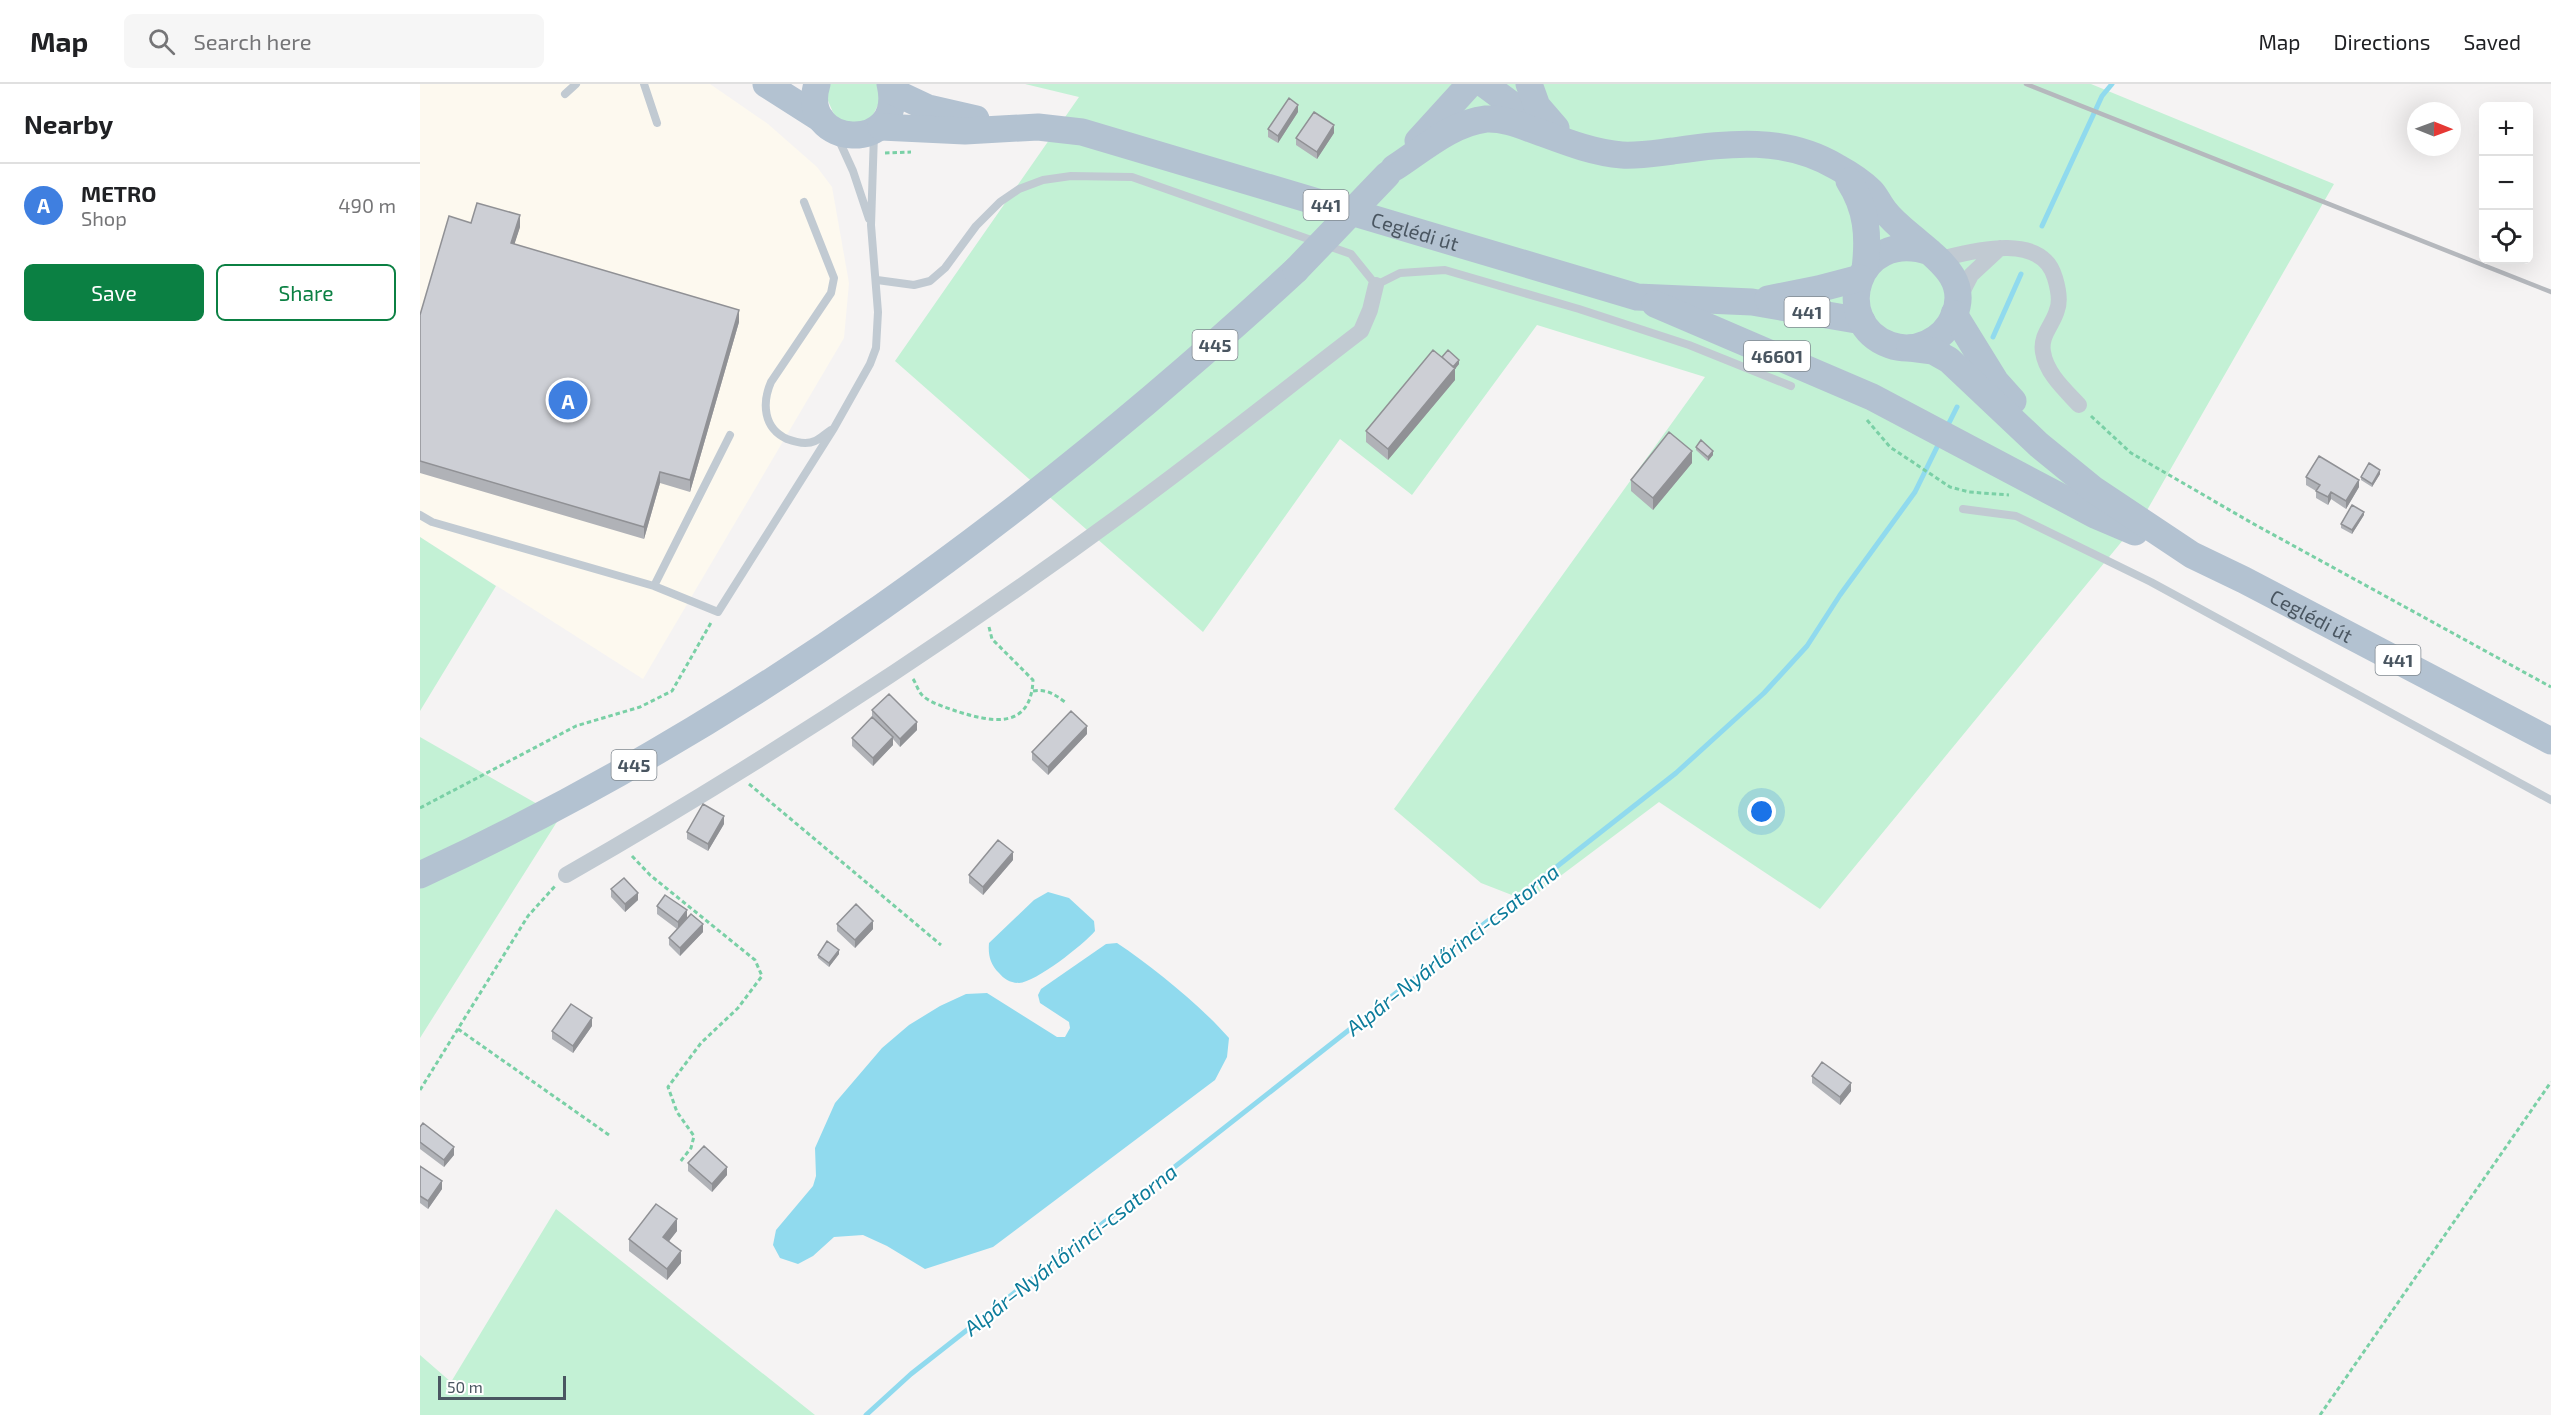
<!DOCTYPE html>
<html lang="en">
<head>
<meta charset="utf-8">
<style>
  :root { --surface:#fff; --page:#f6f6f6; --text:#202124; --muted:#757577; --line:#e0e0e0; --accent:#0b8043 }
  body { margin:0; font-family:"Exo 2",sans-serif; background:var(--page); color:var(--text) }
  .controls { position:absolute; right:18px; top:18px; display:grid; overflow:hidden; border-radius:9px; box-shadow:0 6px 24px #0002 }
  .controls button { width:54px; height:54px; display:grid; place-items:center; padding:0; border:0; border-bottom:2px solid var(--line); background:var(--surface); color:var(--text); font:30px sans-serif }
  .compass { position:absolute; left:1987px; top:18px; width:54px; height:54px; border-radius:50%; background:var(--surface); box-shadow:0 6px 24px #0002; rotate:91deg }
  .scale { position:absolute; left:18px; bottom:15px; width:128px; box-sizing:border-box; padding-left:6px; border:3px solid #4a5661; border-top:0; font-size:16px; line-height:21px; white-space:nowrap; color:#4a5661; -webkit-text-stroke:4px #fff; paint-order:stroke }
  .you { position:absolute; left:1342px; top:728px; width:21px; height:21px; margin:-15px; border:4px solid #fff; border-radius:50%; background:#1a73e8; box-shadow:0 0 0 9px #1a73e833 }
  .badge { display:grid; place-items:center; width:39px; height:39px; border-radius:50%; background:var(--accent); color:#fff; font-size:20px; font-weight:700 }
  .pin { position:absolute; translate:-50% -50%; border:3px solid #fff; box-shadow:0 2px 6px #0006 }
  .list { margin:0; padding:0; list-style:none }
  h2 { display:flex; justify-content:space-between; align-items:center; height:78px; margin:0; padding:0 24px; font-size:26px }
  h2 small { font-size:20px; font-weight:400; color:var(--muted) }
  .list li { display:grid; grid-template-columns:39px 1fr auto; gap:18px; align-items:center; box-sizing:border-box; height:84px; padding:0 24px; border-top:2px solid var(--line) }
  .list b { display:block; font-size:22px; white-space:nowrap }
  .list p { margin:0; font-size:20px; white-space:nowrap; color:var(--muted) }
  .list em { font-size:20px; font-style:normal; color:var(--muted) }
  .actions { display:flex; gap:12px; padding:18px 24px }
  .actions a { flex:1; padding:14px 0; border:2px solid var(--accent); border-radius:9px; text-align:center; font-size:21px; color:var(--accent) }
  .actions .main { background:var(--accent); color:#fff }
  .icon { flex:none; width:33px; height:33px; fill:none; stroke:currentColor; stroke-width:2; stroke-linecap:round; stroke-linejoin:round }
  .map { position:relative; flex:none; width:2131px; height:1331px; overflow:hidden }
  header { display:flex; align-items:center; gap:36px; box-sizing:border-box; height:84px; padding:0 30px; background:var(--surface); border-bottom:2px solid var(--line) }
  header strong { font-size:28px }
  nav { display:flex; gap:33px; margin-inline-start:auto; font-size:21px }
  .search { width:420px; height:54px; background:var(--page); display:flex; align-items:center; gap:15px; box-sizing:border-box; padding:0 21px; border-radius:9px; color:var(--muted); font-size:22px }
  main { display:flex }
  aside { flex:1; background:var(--surface) }
  .map>svg:first-child { display:block }
  .commercial { fill:#fdf9ef }
  .green { fill:#c3f1d5 }
  .water { fill:#90daee }
  .lines { fill:none; stroke-linecap:round; stroke-linejoin:round }
  .stream { stroke:#90daee; stroke-width:5 }
  .path { stroke:#7ad0a6; stroke-width:3; stroke-dasharray:4.5 3; stroke-linecap:butt }
  .service { stroke:#c1cad2; stroke-width:8 }
  .minor { stroke:#c1cad2; stroke-width:16 }
  .primary { stroke:#b3c2d1; stroke-width:27 }
  .rail { stroke:#b5b8bd; stroke-width:4.5 }
  .primary-bridge { stroke:#b3c2d1; stroke-width:27 }
  .wall { fill:#b0b2b7 }
  .shaded-wall { fill:#909195 }
  .building { fill:#cdcfd5; stroke:#909195; stroke-width:1.5 }
  .labels { text-anchor:middle; dominant-baseline:central; stroke-width:4.5; stroke-linejoin:round; paint-order:stroke }
  .shield { fill:#fff; stroke:#808990; stroke-width:1.5 }
  .shield-label { font-size:18px; font-weight:bold; fill:#4a5661 }
  .street-label { font-size:20px; fill:#4a5661; stroke:#fff }
  .water-label { font-size:21px; font-style:italic; fill:#0c7c9b; stroke:#fff }
</style>
</head>
<body>
<header>
<strong>Map</strong>
<div class="search"><svg class="icon" aria-label="search" viewBox="0 0 24 24"><circle cx="10" cy="10" r="6"/><path d="M15 15l6 6"/></svg>Search here</div>
<nav><a>Map</a><a>Directions</a><a>Saved</a></nav>
</header>
<main>
<aside>
<h2>Nearby<small></small></h2>
<ul class="list">
<li><span class="badge" style="background:#3f7fe0">A</span><div><b>METRO</b><p>Shop</p></div><em>490 m</em></li>
</ul>
<div class="actions"><a class="main">Save</a><a>Share</a></div>
</aside>
<div class="map">
<svg width="2131" height="1331" viewBox="0 0 2131 1331">
  <rect width="100%" height="100%" fill="#f5f3f3"/>
  <path class="commercial" d="M 0,0 L 290,0 L 348,40 L 397,83 L 412,103 L 429,199 L 424,254 L 223,595 L 0,453 Z"/>
  <path class="green" d="M 406,0 L 462,0 L 464,9 L 449,39 L 417,38 L 404,7 Z
    M 605,0 L 1671,0 L 1914,100 L 1726,428 L 1400,825 L 1239,718 L 1107,817 L 1061,799 L 974,725 L 1285,293 L 1117,241 L 992,411 L 920,355 L 783,548 L 475,277 L 659,13 Z
    M 0,453 L 76,502 L 0,627 Z
    M 0,653 L 140,733 L 0,954 Z
    M 136,1125 L 395,1331 L 0,1331 L 0,1271 L 31,1298 Z"/>
  <path class="water" d="M 628,808 L 649,814 L 674,837 L 675,847 C 663,861 616,898 599,899 C 590,899 584,895 579,889 C 570,880 568,871 569,859 L 614,816 Z
    M 697,859 C 733,883 781,922 809,954 L 807,973 L 795,996 L 573,1163 L 505,1185 L 467,1162 L 443,1151 L 414,1153 L 393,1172 L 378,1180 L 360,1174 L 353,1161 L 356,1146 L 393,1102 L 396,1092 L 395,1064 L 415,1019 L 462,964 L 489,941 L 520,922 L 546,910 L 567,909 L 637,953 L 645,953 L 650,944 L 649,938 L 620,919 L 618,911 L 621,905 L 686,860 Z"/>
  <g class="lines">
    <path class="stream" d="M 1622,142 L 1682,12 L 1692,0
      M 1573,253 L 1601,190
      M 1527,343 L 1537,323
      M 446,1331 L 491,1290 L 1256,689 L 1344,609 L 1387,562 L 1420,511 L 1495,408 L 1520,357"/>
    <path class="path" d="M 465,69 L 491,68
      M 1671,332 L 1711,369 L 1832,439 L 2131,603
      M 1447,336 L 1470,363 L 1530,403 L 1549,408 L 1589,411
      M 493,595 C 496,599 498,607 502,611 C 510,619 525,623 536,627 C 570,638 611,647 613,596 L 572,555 L 569,543
      M 613,607 C 627,605 634,610 645,618
      M 329,700 L 521,861
      M 0,724 L 156,642 L 220,623 L 252,607 L 292,537
      M 212,772 L 230,791 L 335,876 L 342,892 L 318,924 L 281,959 L 248,1003 L 257,1028 L 274,1052 L 271,1064 L 260,1078
      M 38,945 L 189,1051
      M 0,1006 L 108,832 L 136,801
      M 1900,1331 L 2131,998"/>
    <path class="service" d="M 224,0 L 237,39
      M 145,10 L 156,0
      M 418,54 L 433,87 L 449,135
      M 384,118 L 414,194 L 411,209 L 351,298 C 342,319 343,344 367,355 C 375,358 386,361 395,357 C 400,355 406,349 411,346
      M 457,196 L 494,201 L 510,197 L 525,184 L 556,142 L 580,118 L 599,105 L 623,96 L 651,92 L 712,93 L 931,170 L 956,201 L 980,189 L 1025,186 L 1159,225 L 1269,261 L 1371,302
      M 1543,425 L 1596,432 L 1731,498 L 2131,716
      M 0,431 L 12,438 L 234,502 L 298,528 L 414,344 L 450,280 L 456,264 L 458,228 L 451,141 L 454,50
      M 234,502 L 310,351"/>
    <path class="minor" d="M 1520,175 C 1552,167 1622,147 1635,194 C 1638,204 1641,216 1637,226 C 1633,241 1620,251 1623,268 C 1626,289 1645,306 1659,321
      M 1538,216 L 1551,191 L 1580,164
      M 146,791 C 340,680 529,557 710,424 C 788,367 864,306 941,247 L 950,226 L 956,201"/>
    <g class="primary">
      <path d="M 346,0 L 401,35"/>
      <path d="M 397,0 C 377,64 487,72 470,0"/>
      <path d="M 1064,0 L 1118,40"/>
      <path d="M 1109,0 L 1117,22 L 1136,44"/>
      <path d="M 472,7 L 508,24 L 556,35"/>
      <path id="s1" d="M 461,43 L 545,47 L 618,43 L 662,48 L 1217,213 L 1332,218 L 1442,237"/>
      <path d="M 998,57 L 1050,0"/>
      <path d="M 974,84 C 1002,66 1032,39 1066,35 C 1084,34 1102,42 1119,48 C 1146,58 1174,69 1202,71 C 1219,72 1236,69 1253,67 C 1310,59 1365,52 1417,83 C 1428,89 1442,98 1451,107 C 1456,112 1459,120 1464,126 C 1473,138 1485,147 1497,157 C 1520,177 1549,197 1534,232 C 1523,257 1495,270 1470,261 C 1409,239 1436,143 1510,168"/>
      <path d="M 1429,97 C 1447,125 1449,152 1445,185"/>
      <path d="M 1348,215 L 1398,205 L 1440,194"/>
      <path d="M 1235,220 L 1452,313 L 1675,431 L 1715,448"/>
      <path d="M 1534,230 L 1576,298 L 1593,317"/>
      <path id="s2" d="M 1490,264 L 1513,267 L 1529,276 L 1619,361 L 1673,405 L 1772,471 L 1824,496 L 2131,657"/>
      <path d="M 0,791 C 325,641 614,428 876,186"/>
    </g>
    <path class="rail" d="M 1606,0 L 2131,208"/>
    <path class="primary-bridge" d="M 876,186 L 967,91"/>
  </g>
  <path class="wall" d="M 878,28 L 858,59 L 848,53 L 848,45 Z
    M 914,49 L 897,75 L 876,61 L 876,54 Z
    M 51,139 L 100,143 L 94,160 L 319,238 L 270,408 L 240,399 L 224,455 L 0,389 L 0,231 Z
    M 1022,273 L 1039,280 L 1035,285 L 1035,296 L 968,376 L 946,358 L 946,347 Z
    M 1276,363 L 1293,371 L 1288,377 L 1276,366 Z
    M 1272,379 L 1233,426 L 1211,407 L 1211,396 Z
    M 1960,390 L 1952,403 L 1941,396 L 1941,393 Z
    M 1886,393 L 1939,403 L 1926,425 L 1911,415 L 1908,421 L 1896,414 L 1896,407 L 1886,401 Z
    M 1944,431 L 1932,450 L 1921,444 L 1921,440 Z
    M 452,626 L 497,646 L 480,663 L 473,655 L 473,661 L 453,682 L 432,662 L 432,654 L 452,634 Z
    M 667,650 L 628,691 L 612,676 L 612,668 Z
    M 304,740 L 288,767 L 267,755 L 267,748 Z
    M 593,776 L 563,811 L 549,799 L 549,791 Z
    M 191,805 L 218,816 L 205,828 L 191,813 Z
    M 237,822 L 267,834 L 263,839 L 283,848 L 260,872 L 249,861 L 249,854 L 257,845 L 237,830 Z
    M 417,840 L 453,845 L 435,864 L 417,847 Z
    M 419,870 L 409,883 L 398,874 L 398,871 Z
    M 172,942 L 153,969 L 132,955 L 132,947 Z
    M 1392,992 L 1431,1007 L 1420,1021 L 1392,999 Z
    M 0,1043 L 34,1071 L 24,1083 L 0,1065 Z
    M 268,1079 L 307,1091 L 292,1108 L 268,1087 Z
    M 0,1082 L 22,1105 L 8,1125 L 0,1119 Z
    M 257,1147 L 248,1158 L 261,1179 L 247,1196 L 209,1167 L 209,1155 Z"/>
  <path class="shaded-wall" d="M 878,21 L 878,28 L 858,59 L 858,52 Z
    M 914,41 L 914,49 L 897,75 L 897,68 Z
    M 100,131 L 100,143 L 91,171 L 91,159 Z
    M 319,226 L 319,238 L 270,408 L 270,396 Z
    M 1039,276 L 1039,280 L 1035,285 L 1035,296 L 968,376 L 968,365 Z
    M 1272,367 L 1272,379 L 1233,426 L 1233,414 Z
    M 1293,367 L 1293,371 L 1288,377 L 1288,373 Z
    M 1960,386 L 1960,390 L 1952,403 L 1952,400 Z
    M 240,388 L 240,399 L 224,455 L 224,443 Z
    M 1939,396 L 1939,403 L 1926,425 L 1926,417 Z
    M 1911,408 L 1911,415 L 1908,421 L 1908,413 Z
    M 1944,428 L 1944,431 L 1932,450 L 1932,446 Z
    M 497,638 L 497,646 L 480,663 L 480,655 Z
    M 667,642 L 667,650 L 628,691 L 628,683 Z
    M 473,653 L 473,661 L 453,682 L 453,674 Z
    M 304,732 L 304,740 L 288,767 L 288,760 Z
    M 593,768 L 593,776 L 563,811 L 563,803 Z
    M 218,809 L 218,816 L 205,828 L 205,820 Z
    M 267,826 L 267,834 L 258,845 L 258,838 Z
    M 453,837 L 453,845 L 435,864 L 435,856 Z
    M 283,840 L 283,848 L 260,872 L 260,864 Z
    M 419,866 L 419,870 L 409,883 L 409,879 Z
    M 172,934 L 172,942 L 153,969 L 153,962 Z
    M 1431,999 L 1431,1007 L 1420,1021 L 1420,1013 Z
    M 34,1063 L 34,1071 L 24,1083 L 24,1076 Z
    M 307,1083 L 307,1091 L 292,1108 L 292,1100 Z
    M 22,1097 L 22,1105 L 8,1125 L 8,1117 Z
    M 257,1135 L 257,1147 L 243,1165 L 243,1153 Z
    M 261,1167 L 261,1179 L 247,1196 L 247,1185 Z"/>
  <path class="building" d="M 869,14 L 878,21 L 858,52 L 848,45 Z
    M 894,28 L 914,41 L 897,68 L 876,54 Z
    M 57,119 L 100,131 L 91,159 L 319,226 L 270,396 L 240,388 L 224,443 L 0,377 L 0,231 L 29,132 L 51,139 Z
    M 1013,266 L 1035,284 L 968,365 L 946,347 Z
    M 1028,266 L 1039,276 L 1033,283 L 1022,273 Z
    M 1249,348 L 1272,367 L 1233,414 L 1211,396 Z
    M 1281,356 L 1293,367 L 1288,373 L 1276,363 Z
    M 1899,372 L 1939,396 L 1926,417 L 1911,408 L 1908,413 L 1896,407 L 1900,401 L 1886,393 Z
    M 1949,379 L 1960,386 L 1952,400 L 1941,393 Z
    M 1932,421 L 1944,428 L 1932,446 L 1921,440 Z
    M 469,610 L 497,638 L 480,655 L 452,626 Z
    M 651,627 L 667,642 L 628,683 L 612,668 Z
    M 452,633 L 473,653 L 453,674 L 432,654 Z
    M 283,720 L 304,732 L 288,760 L 267,748 Z
    M 578,756 L 593,768 L 563,803 L 549,791 Z
    M 204,794 L 218,809 L 205,820 L 191,805 Z
    M 245,811 L 267,826 L 258,838 L 237,822 Z
    M 436,820 L 453,837 L 435,856 L 417,840 Z
    M 271,830 L 283,840 L 260,864 L 249,854 Z
    M 407,857 L 419,866 L 409,879 L 398,871 Z
    M 151,920 L 172,934 L 153,962 L 132,947 Z
    M 1402,978 L 1431,999 L 1420,1013 L 1392,992 Z
    M 3,1039 L 34,1063 L 24,1076 L 0,1058 L 0,1043 Z
    M 284,1062 L 307,1083 L 292,1100 L 268,1079 Z
    M 0,1082 L 22,1097 L 8,1117 L 0,1112 Z
    M 236,1120 L 257,1135 L 243,1153 L 261,1167 L 247,1185 L 209,1155 Z"/>
  <g class="labels">
    <g class="shield">
      <rect x="883.5" y="106" width="45" height="30" rx="4.5"/>
      <rect x="1364.5" y="213" width="45" height="30" rx="4.5"/>
      <rect x="772.5" y="246" width="45" height="30" rx="4.5"/>
      <rect x="1324" y="257" width="66" height="30" rx="4.5"/>
      <rect x="1955.5" y="561" width="45" height="30" rx="4.5"/>
      <rect x="191.5" y="666" width="45" height="30" rx="4.5"/>
    </g>
    <g class="shield-label">
      <text x="906" y="121">441</text>
      <text x="1387" y="228">441</text>
      <text x="795" y="261">445</text>
      <text x="1357" y="272">46601</text>
      <text x="1978" y="576">441</text>
      <text x="214" y="681">445</text>
    </g>
    <g class="street-label">
      <text stroke="none"><textPath href="#s1" startOffset="549">Ceglédi út</textPath></text>
      <text stroke="none"><textPath href="#s2" startOffset="488">Ceglédi út</textPath></text>
    </g>
    <g class="water-label">
      <text transform="translate(1032 865) rotate(-38)">Alpár–Nyárlőrinci-csatorna</text>
      <text transform="translate(650 1165) rotate(-38)">Alpár–Nyárlőrinci-csatorna</text>
    </g>
  </g>
</svg>
<div class="controls">
<button>+</button>
<button>−</button>
<button><svg class="icon" aria-label="locate" viewBox="0 0 24 24"><circle cx="12" cy="12" r="6"/><path d="M12 2v4M12 18v4M2 12h4M18 12h4"/></svg></button>
</div>
<svg class="compass" viewBox="-18 -18 36 36"><path d="M0-13l5 13h-10z" fill="#e53935"/><path d="M0 13l5-13h-10z" fill="#757577"/></svg>
<div class="scale">50 m</div>
<div class="you"></div>
<div class="pin badge" style="left:148px;top:316px;background:#3f7fe0">A</div>
</div>
</main>
</body>
</html>
